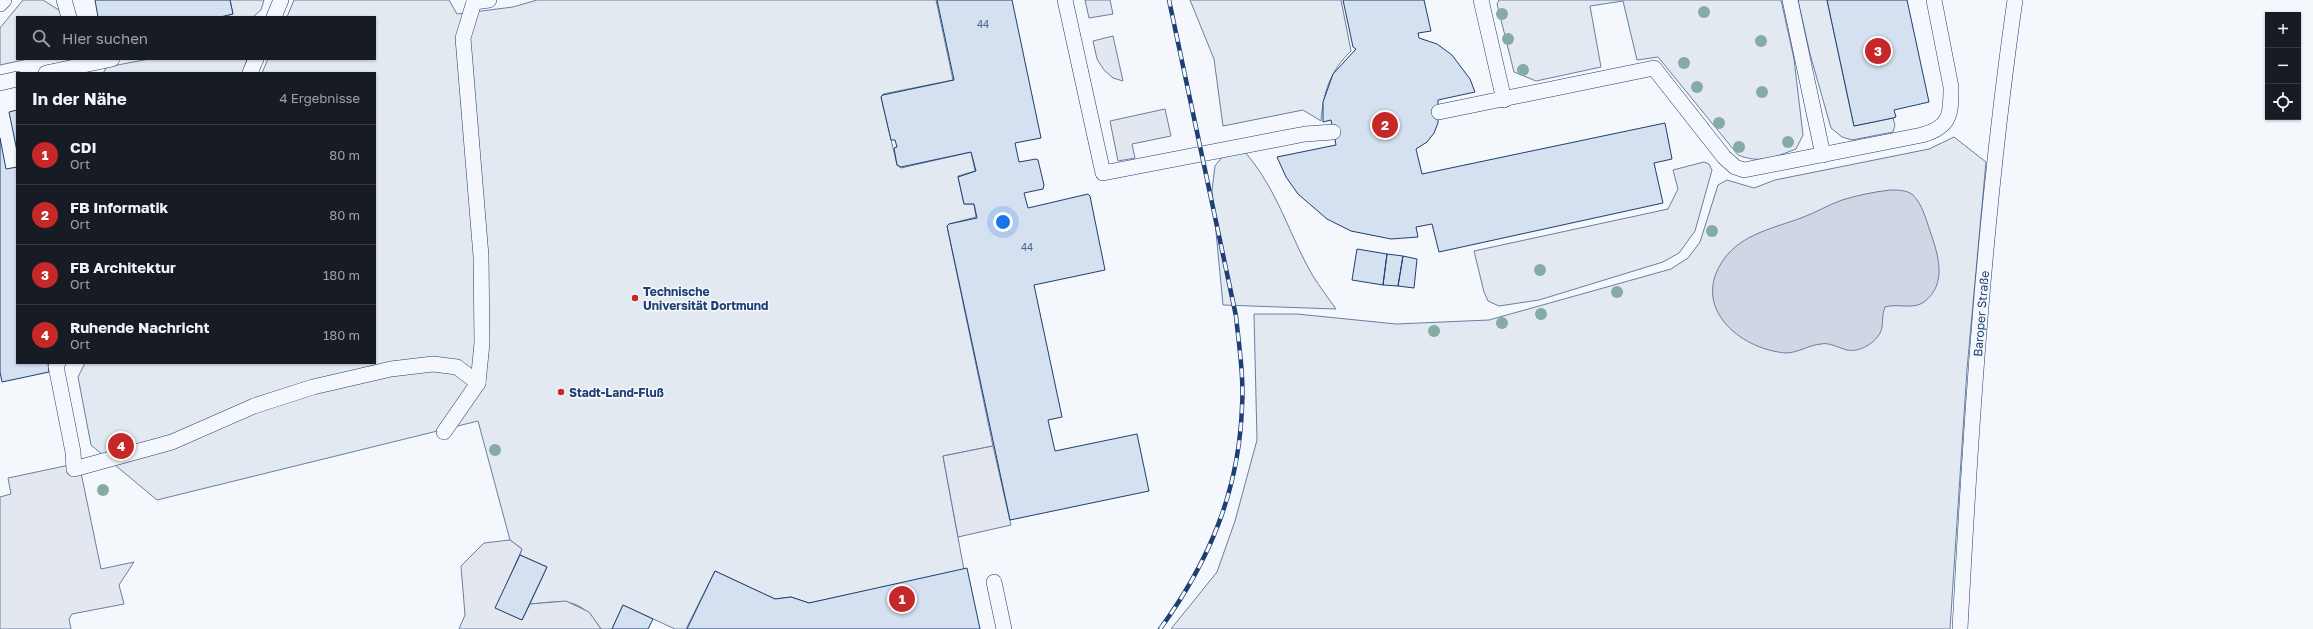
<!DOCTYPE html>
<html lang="de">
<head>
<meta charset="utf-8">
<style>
  :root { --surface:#171b24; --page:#242831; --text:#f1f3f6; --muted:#9ea1a6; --line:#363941; --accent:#c62828 }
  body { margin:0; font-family:"Golos Text",sans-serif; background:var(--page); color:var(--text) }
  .controls { position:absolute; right:12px; top:12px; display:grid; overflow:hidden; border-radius:0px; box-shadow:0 1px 3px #0004 }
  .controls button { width:36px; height:36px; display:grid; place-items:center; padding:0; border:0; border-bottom:1px solid var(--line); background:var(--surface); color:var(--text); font:20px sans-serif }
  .you { position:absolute; left:1003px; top:222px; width:14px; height:14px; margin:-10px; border:3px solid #fff; border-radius:50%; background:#1a73e8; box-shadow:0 0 0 6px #1a73e833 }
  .badge { display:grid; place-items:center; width:26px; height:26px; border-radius:50%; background:var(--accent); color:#fff; font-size:13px; font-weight:700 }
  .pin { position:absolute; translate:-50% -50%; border:2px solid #fff; box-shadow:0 1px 4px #0006 }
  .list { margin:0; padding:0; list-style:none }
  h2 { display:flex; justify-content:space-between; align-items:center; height:52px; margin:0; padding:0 16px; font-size:17px }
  h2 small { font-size:13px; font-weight:400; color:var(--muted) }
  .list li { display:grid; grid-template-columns:26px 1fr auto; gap:12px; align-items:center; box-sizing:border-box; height:60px; padding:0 16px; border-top:1px solid var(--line) }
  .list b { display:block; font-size:15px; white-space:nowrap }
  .list p { margin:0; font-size:13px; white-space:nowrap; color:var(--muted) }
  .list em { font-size:13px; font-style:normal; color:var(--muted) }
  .icon { flex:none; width:22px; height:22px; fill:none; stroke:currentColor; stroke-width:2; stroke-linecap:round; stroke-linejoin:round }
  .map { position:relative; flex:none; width:2313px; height:629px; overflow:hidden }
  .search { position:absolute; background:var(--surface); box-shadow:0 1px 3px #0004; left:16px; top:16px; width:360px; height:44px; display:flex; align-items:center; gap:10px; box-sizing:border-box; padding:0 14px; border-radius:0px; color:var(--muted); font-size:15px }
  .panel { position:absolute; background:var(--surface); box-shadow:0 1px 3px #0004; left:16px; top:72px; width:360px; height:292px; border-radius:0px }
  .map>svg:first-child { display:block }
  .green { fill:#e3e9f0; stroke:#687fa3 }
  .parking { fill:#e3e8f0; stroke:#687fa3 }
  .water { fill:#cfd7e4; stroke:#687fa3 }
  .building { fill:#d5e0f0; stroke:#1d3f73 }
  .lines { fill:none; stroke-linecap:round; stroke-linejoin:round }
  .lane-casing { stroke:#1d3f73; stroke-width:16 }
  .lane { stroke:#f4f7fb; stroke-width:15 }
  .rail-casing { stroke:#1d3f73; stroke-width:4.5 }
  .rail { stroke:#f4f7fb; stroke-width:3; stroke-dasharray:9; stroke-linecap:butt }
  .tree { fill:#86aba6 }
  .poi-dot { fill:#c62828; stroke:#f4f7fb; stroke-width:1.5 }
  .labels { text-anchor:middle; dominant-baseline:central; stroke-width:3; stroke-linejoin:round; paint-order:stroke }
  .number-label { font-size:10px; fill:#4b6792 }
  .poi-label { font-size:12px; font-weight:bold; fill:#1d3f73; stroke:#f4f7fb; text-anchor:start }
  .street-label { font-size:12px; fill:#1d3f73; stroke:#f4f7fb }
</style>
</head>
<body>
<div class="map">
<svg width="2313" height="629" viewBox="0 0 2313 629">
  <rect width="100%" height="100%" fill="#f4f7fb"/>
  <path class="green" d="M 23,0 L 43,0 L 62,12 L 63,17 L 17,17 L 17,59 L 28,59 L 0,65 L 0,28 Z
    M 230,0 L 264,0 L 261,10 L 253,17 L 220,17 L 233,14 Z
    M 294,0 L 449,0 L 457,14 L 513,7 L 537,0 L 936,0 L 953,80 L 883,94 L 881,97 L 897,165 L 901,168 L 971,152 L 975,171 L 958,176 L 964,204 L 974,204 L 976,217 L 949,224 L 947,226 L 993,446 L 943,456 L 964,570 L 809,603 L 791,597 L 775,599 L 715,571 L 686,629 L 675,629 L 623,605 L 612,629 L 601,629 C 579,596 566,601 530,604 L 547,567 L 520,555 L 522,549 L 510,540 L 478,421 L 157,500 L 91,445 L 78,377 L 85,363 L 375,363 L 375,73 L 262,73 L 268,59 L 375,59 L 375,17 L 287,17 Z
    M 1190,0 L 1341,0 L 1351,51 C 1330,71 1323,93 1321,121 L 1303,110 L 1223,126 L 1214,59 Z
    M 1499,0 L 1781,0 L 1794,59 L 1803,135 L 1796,149 C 1775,157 1760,164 1738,155 L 1658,57 L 1637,60 L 1623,1 L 1590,6 L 1601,67 L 1536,81 L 1514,72 L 1497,4 Z
    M 1798,0 L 1827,0 L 1854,126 L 1893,118 L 1895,125 L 1893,132 L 1852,140 L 1842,137 L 1831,128 L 1810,54 Z
    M 149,59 L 247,59 L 243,73 L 103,73 L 107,67 Z
    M 1954,137 L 1986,162 L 1967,369 L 1950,629 L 1171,629 L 1217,572 L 1235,521 L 1257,440 L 1254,314 L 1297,314 L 1396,324 L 1489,320 L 1671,269 L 1688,258 L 1700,242 L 1718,185 L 1727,180 L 1754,188 L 1775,180 L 1929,149 Z
    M 1245,152 C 1279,192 1288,233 1313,276 C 1320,287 1328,298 1336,309 L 1223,305 L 1212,190 L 1215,166 L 1223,156 Z
    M 1704,162 L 1709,164 L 1712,170 L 1695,231 L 1679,253 L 1663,262 L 1539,300 L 1499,306 L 1488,301 L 1484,292 L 1474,251 L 1668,209 L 1678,189 L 1673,170 Z"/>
  <path class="parking" d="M 1085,0 L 1110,0 L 1113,14 L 1089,18 Z
    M 1113,36 L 1123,81 L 1113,78 L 1104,70 L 1097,59 L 1093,41 Z
    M 1165,109 L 1171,136 L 1132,144 L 1135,158 L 1118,161 L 1110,121 Z
    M 993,446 L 1011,525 L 958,537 L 943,456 Z
    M 79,463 L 101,569 L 134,562 L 119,585 L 124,604 L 72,614 L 69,619 L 71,629 L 0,629 L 0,497 L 11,494 L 8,478 Z
    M 510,540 L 522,549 L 496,608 L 522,620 L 530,604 L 566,601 L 589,612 L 601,629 L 459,629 L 465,615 L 461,566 L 484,543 Z"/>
  <path class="water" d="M 1890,190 C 1898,190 1907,190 1913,195 C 1922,204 1926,219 1930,231 C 1938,254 1948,284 1924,302 C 1913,310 1898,303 1885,307 C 1882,315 1883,319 1882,327 C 1880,341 1860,353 1847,350 C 1839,348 1829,342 1821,344 C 1809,345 1797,353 1786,353 C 1738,349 1690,306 1724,259 C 1742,234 1774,228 1801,218 C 1815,213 1828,205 1842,200 C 1858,195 1874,192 1890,190 Z"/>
  <path class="building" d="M 95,0 L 230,0 L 233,14 L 220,17 L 98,17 Z
    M 937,0 L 1012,0 L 1041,138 L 1015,143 L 1019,162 L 1036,159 L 1038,160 L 1044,185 L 1043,189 L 1024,193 L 1028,208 L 1088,194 L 1090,196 L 1105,270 L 1034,285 L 1062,417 L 1048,420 L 1055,451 L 1137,434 L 1149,491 L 1010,520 L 947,226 L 949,224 L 977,218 L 974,204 L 964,204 L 958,177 L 976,171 L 971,152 L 901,167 L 897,165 L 894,148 L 897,147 L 895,140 L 891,140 L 881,97 L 883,95 L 954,80 Z
    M 1343,0 L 1424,0 L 1431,31 L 1418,33 L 1419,38 L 1437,44 L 1452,55 L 1470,79 L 1475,92 L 1438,100 L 1438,123 L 1434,133 L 1427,142 L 1416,149 L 1422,174 L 1665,123 L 1672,159 L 1654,163 L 1663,203 L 1439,252 L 1432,224 L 1416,227 L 1418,237 L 1391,239 L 1351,231 L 1327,219 L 1298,194 L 1286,177 L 1277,157 L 1336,145 L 1331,120 L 1323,122 L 1323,102 L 1333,74 L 1356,49 L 1353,47 Z
    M 1827,0 L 1907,0 L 1929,102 L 1894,110 L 1896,117 L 1893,118 L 1854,126 Z
    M 17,110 L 17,151 L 9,112 Z
    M 0,138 L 6,169 L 17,167 L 17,363 L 48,363 L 49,372 L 2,382 L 0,372 Z
    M 1357,249 L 1387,254 L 1383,285 L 1352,280 Z
    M 1387,254 L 1403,256 L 1398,286 L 1383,285 Z
    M 1403,256 L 1417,259 L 1414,288 L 1398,286 Z
    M 520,555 L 547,567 L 522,620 L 495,608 Z
    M 967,568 L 980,629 L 687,629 L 715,571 L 775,599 L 791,597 L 809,603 Z
    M 623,605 L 653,619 L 648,629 L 612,629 Z"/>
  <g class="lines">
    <g class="lane-casing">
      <g id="lane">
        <path d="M 64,0 L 69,17"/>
        <path d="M 1065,0 L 1103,173 L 1305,134 L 1333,132"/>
        <path d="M 1481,0 L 1504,100"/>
        <path d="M 1790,0 L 1823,155"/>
        <path d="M 474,2 L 489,0"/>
        <path d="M 0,4 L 4,0"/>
        <path d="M 274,17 L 281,0"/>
        <path d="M 46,73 L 112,59"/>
        <path d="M 250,73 L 256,59"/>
        <path d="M 0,83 L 17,79"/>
        <path d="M 1439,112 L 1654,68 L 1724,157 L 1735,167 L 1744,170 L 1922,135 C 1951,127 1951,114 1951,87 L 1934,0"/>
        <path d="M 58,363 L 56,366 L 73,452 L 74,469 L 172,442 L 254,406 L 313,387 L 391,369 L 433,364 L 457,367 L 478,383"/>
        <path d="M 444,432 L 478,383 L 482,343 L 481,256 L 463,38 L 474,2"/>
        <path d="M 994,582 L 1004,629"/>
        <path id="s1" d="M 1960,629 C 1971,419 1985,209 2015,0"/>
      </g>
    </g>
    <use href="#lane" class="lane"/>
    <g class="rail-casing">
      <path id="rail" d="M 1160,629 C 1209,562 1239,491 1242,407 C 1244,377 1239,346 1236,316 L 1169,0"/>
    </g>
    <use href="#rail" class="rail"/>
  </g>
  <g class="tree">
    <circle cx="1704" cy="12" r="6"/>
    <circle cx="1502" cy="14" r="6"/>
    <circle cx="1508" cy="39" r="6"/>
    <circle cx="1761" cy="41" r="6"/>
    <circle cx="1684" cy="63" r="6"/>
    <circle cx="1523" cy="70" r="6"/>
    <circle cx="1697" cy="87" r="6"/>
    <circle cx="1762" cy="92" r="6"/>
    <circle cx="1719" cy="123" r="6"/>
    <circle cx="1788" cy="142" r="6"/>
    <circle cx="1739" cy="147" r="6"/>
    <circle cx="1712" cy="231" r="6"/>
    <circle cx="1540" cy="270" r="6"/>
    <circle cx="1617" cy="292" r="6"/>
    <circle cx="1541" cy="314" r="6"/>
    <circle cx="1502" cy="323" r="6"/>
    <circle cx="1434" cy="331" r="6"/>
    <circle cx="495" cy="450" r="6"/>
    <circle cx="103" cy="490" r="6"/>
  </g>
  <g class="poi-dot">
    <circle cx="635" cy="298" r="4"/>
    <circle cx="561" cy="392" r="4"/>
  </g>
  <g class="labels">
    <g class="number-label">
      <text x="983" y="24">44</text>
      <text x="1027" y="247">44</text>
    </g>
    <g class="poi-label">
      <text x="643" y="291">Technische<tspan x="643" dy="14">Universität Dortmund</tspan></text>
      <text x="569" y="392">Stadt-Land-Fluß</text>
    </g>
    <g class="street-label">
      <text stroke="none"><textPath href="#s1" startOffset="316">Baroper Straße</textPath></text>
    </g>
  </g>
</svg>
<div class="controls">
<button>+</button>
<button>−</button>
<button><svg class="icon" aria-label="locate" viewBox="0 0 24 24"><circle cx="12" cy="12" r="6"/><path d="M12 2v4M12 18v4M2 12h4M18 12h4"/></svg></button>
</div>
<div class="you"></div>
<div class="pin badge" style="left:902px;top:599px">1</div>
<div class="pin badge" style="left:1385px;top:125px">2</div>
<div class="pin badge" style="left:1878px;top:51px">3</div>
<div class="pin badge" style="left:121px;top:446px">4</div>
<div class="search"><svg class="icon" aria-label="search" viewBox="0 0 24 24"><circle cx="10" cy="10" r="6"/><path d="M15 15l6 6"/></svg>Hier suchen</div>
<section class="panel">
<h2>In der Nähe<small>4 Ergebnisse</small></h2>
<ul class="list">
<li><span class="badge">1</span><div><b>CDI</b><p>Ort</p></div><em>80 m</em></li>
<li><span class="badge">2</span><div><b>FB Informatik</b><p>Ort</p></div><em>80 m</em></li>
<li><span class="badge">3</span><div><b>FB Architektur</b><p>Ort</p></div><em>180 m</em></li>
<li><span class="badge">4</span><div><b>Ruhende Nachricht</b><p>Ort</p></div><em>180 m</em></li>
</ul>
</section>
</div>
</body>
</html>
